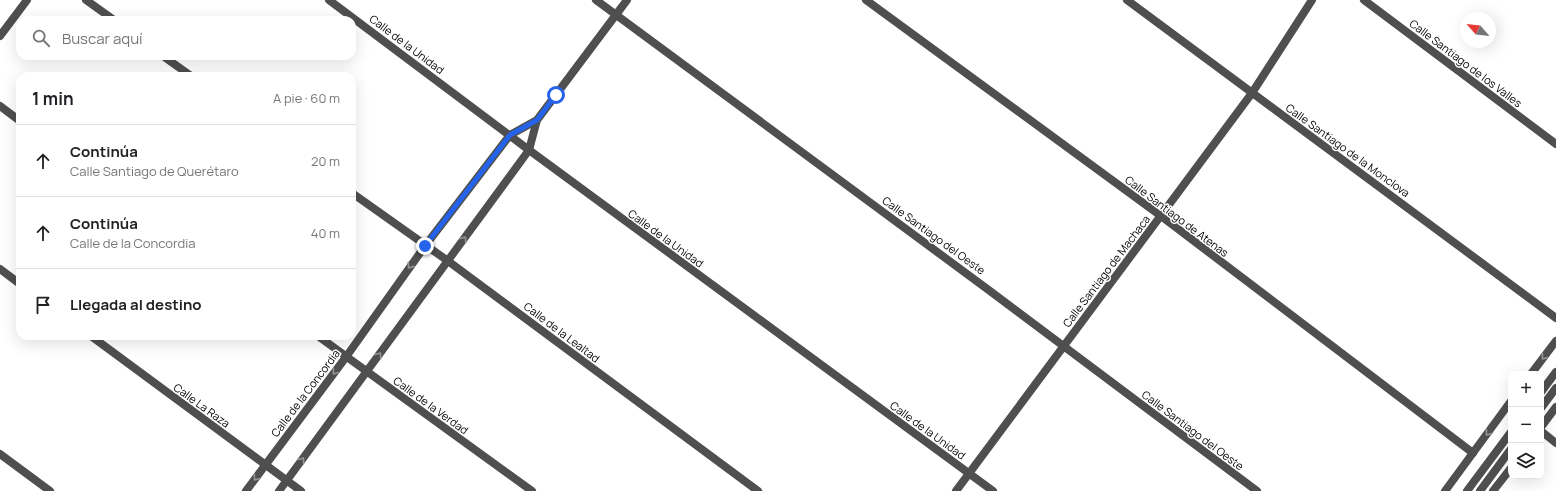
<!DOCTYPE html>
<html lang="es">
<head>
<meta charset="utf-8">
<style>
  :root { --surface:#fff; --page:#f6f6f6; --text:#202124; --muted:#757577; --line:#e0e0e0 }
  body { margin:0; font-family:Manrope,sans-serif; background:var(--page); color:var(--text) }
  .controls { position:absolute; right:12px; bottom:12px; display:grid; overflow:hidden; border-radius:8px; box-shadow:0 4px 16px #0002 }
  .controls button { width:36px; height:36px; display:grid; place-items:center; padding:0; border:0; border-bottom:1px solid var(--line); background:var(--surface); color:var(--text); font:20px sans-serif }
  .compass { position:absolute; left:1460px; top:12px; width:36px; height:36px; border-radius:50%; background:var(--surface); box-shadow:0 4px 16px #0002; rotate:297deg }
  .stop { position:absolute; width:12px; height:12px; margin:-9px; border:3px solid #2563eb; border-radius:50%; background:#fff }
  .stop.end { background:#2563eb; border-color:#fff; box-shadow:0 1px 4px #0008 }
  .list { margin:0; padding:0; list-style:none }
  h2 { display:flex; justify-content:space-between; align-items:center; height:52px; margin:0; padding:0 16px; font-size:17px }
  h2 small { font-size:13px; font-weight:400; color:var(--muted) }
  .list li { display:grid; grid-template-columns:26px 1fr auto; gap:12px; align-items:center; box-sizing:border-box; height:72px; padding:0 16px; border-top:1px solid var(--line) }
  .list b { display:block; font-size:15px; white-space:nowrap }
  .list p { margin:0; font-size:13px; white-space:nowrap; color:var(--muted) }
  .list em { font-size:13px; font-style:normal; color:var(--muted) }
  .icon { flex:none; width:22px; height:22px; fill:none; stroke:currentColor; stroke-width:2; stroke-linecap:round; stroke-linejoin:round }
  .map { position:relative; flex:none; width:1556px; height:491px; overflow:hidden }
  .search { position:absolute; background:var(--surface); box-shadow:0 4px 16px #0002; left:16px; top:16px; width:340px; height:44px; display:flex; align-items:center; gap:10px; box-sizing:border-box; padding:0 14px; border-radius:12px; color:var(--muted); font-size:15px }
  .panel { position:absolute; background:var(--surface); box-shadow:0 4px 16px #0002; left:16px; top:72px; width:340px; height:268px; border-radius:12px }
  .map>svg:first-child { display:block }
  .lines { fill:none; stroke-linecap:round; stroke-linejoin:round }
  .service { stroke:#4f4f4f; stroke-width:8 }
  .minor { stroke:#4f4f4f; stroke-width:8 }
  .tertiary { stroke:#4f4f4f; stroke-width:8 }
  .oneway { stroke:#959595 }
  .route { stroke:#2563eb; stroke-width:5 }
  .labels { text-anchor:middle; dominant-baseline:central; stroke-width:3; stroke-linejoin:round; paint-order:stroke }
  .street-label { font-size:11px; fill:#000; stroke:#fff }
</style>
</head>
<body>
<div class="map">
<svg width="1556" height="491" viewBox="0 0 1556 491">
  <rect width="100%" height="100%" fill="#fff"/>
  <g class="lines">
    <path class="service" d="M 1541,392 L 1556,372
      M 1541,408 L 1556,388
      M 1467,491 L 1511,432
      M 1480,491 L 1511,449"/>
    <path class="minor" d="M 86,0 L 114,20
      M 329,0 L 529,150 L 993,491
      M 596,0 L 990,291 L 1257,491
      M 866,0 L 1161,216 L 1473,453
      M 1127,0 L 1556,318
      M 1364,0 L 1556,144
      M 0,36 L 27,0
      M 163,56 L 191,76
      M 0,106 L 20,121
      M 352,193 L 448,261 L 758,491
      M 0,269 L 20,284
      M 91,336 L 301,491
      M 318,336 L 532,491
      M 1541,431 L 1556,443
      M 0,454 L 50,491
      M 956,491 L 1252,93 L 1312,0"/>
    <path class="tertiary" d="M 1531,374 L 1556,341
      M 1541,427 L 1556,407
      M 246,491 L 346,357 L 425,246 L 510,135 L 537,120
      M 279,491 L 529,150 L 537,120 L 627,0
      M 1445,491 L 1511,401
      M 1493,491 L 1511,468"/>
  </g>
  <defs><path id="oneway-chevron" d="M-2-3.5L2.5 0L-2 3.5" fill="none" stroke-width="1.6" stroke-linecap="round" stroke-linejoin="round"/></defs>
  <g class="oneway">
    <use href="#oneway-chevron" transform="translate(464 239) rotate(-54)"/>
    <use href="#oneway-chevron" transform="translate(410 266) rotate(125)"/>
    <use href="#oneway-chevron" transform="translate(379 355) rotate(-54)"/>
    <use href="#oneway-chevron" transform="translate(1544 357) rotate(127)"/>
    <use href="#oneway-chevron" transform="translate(335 372) rotate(127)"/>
    <use href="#oneway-chevron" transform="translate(1488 433) rotate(127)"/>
    <use href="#oneway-chevron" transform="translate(302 460) rotate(-54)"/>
    <use href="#oneway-chevron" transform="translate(256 478) rotate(127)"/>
  </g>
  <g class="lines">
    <path class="route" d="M 425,246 L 510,135 L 537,120 L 556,95"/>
  </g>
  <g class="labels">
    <g class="street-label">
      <text transform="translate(407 44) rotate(37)">Calle de la Unidad</text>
      <text transform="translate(1466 63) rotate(37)">Calle Santiago de los Valles</text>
      <text transform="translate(1348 150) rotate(36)">Calle Santiago de la Monclova</text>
      <text transform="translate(1177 216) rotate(37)">Calle Santiago de Atenas</text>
      <text transform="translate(934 235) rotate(36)">Calle Santiago del Oeste</text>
      <text transform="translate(666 238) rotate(36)">Calle de la Unidad</text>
      <text transform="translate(1106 271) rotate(-53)">Calle Santiago de Machaca</text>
      <text transform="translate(562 332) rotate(37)">Calle de la Lealtad</text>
      <text transform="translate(305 393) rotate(-53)">Calle de la Concordia</text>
      <text transform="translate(202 405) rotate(36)">Calle La Raza</text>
      <text transform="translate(431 405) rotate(36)">Calle de la Verdad</text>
      <text transform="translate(928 430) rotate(36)">Calle de la Unidad</text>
      <text transform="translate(1193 430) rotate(37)">Calle Santiago del Oeste</text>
    </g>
  </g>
</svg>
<div class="controls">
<button>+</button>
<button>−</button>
<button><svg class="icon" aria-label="layers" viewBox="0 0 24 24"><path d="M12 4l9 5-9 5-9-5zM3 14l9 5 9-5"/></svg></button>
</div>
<svg class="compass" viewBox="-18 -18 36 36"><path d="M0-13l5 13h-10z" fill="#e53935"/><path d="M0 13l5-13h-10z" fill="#757577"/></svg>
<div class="stop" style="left:556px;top:95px"></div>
<div class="stop end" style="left:425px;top:246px"></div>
<div class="search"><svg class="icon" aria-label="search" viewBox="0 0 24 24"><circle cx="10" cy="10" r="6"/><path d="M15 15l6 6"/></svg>Buscar aquí</div>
<section class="panel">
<h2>1 min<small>A pie · 60 m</small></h2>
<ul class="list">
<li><svg class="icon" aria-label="ahead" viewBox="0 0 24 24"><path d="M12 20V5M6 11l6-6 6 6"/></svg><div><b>Continúa</b><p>Calle Santiago de Querétaro</p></div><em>20 m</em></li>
<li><svg class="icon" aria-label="ahead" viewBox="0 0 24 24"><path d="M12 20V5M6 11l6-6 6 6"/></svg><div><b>Continúa</b><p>Calle de la Concordia</p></div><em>40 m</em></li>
<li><svg class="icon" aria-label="arrive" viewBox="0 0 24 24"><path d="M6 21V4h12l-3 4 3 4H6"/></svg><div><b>Llegada al destino</b></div></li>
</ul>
</section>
</div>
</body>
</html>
